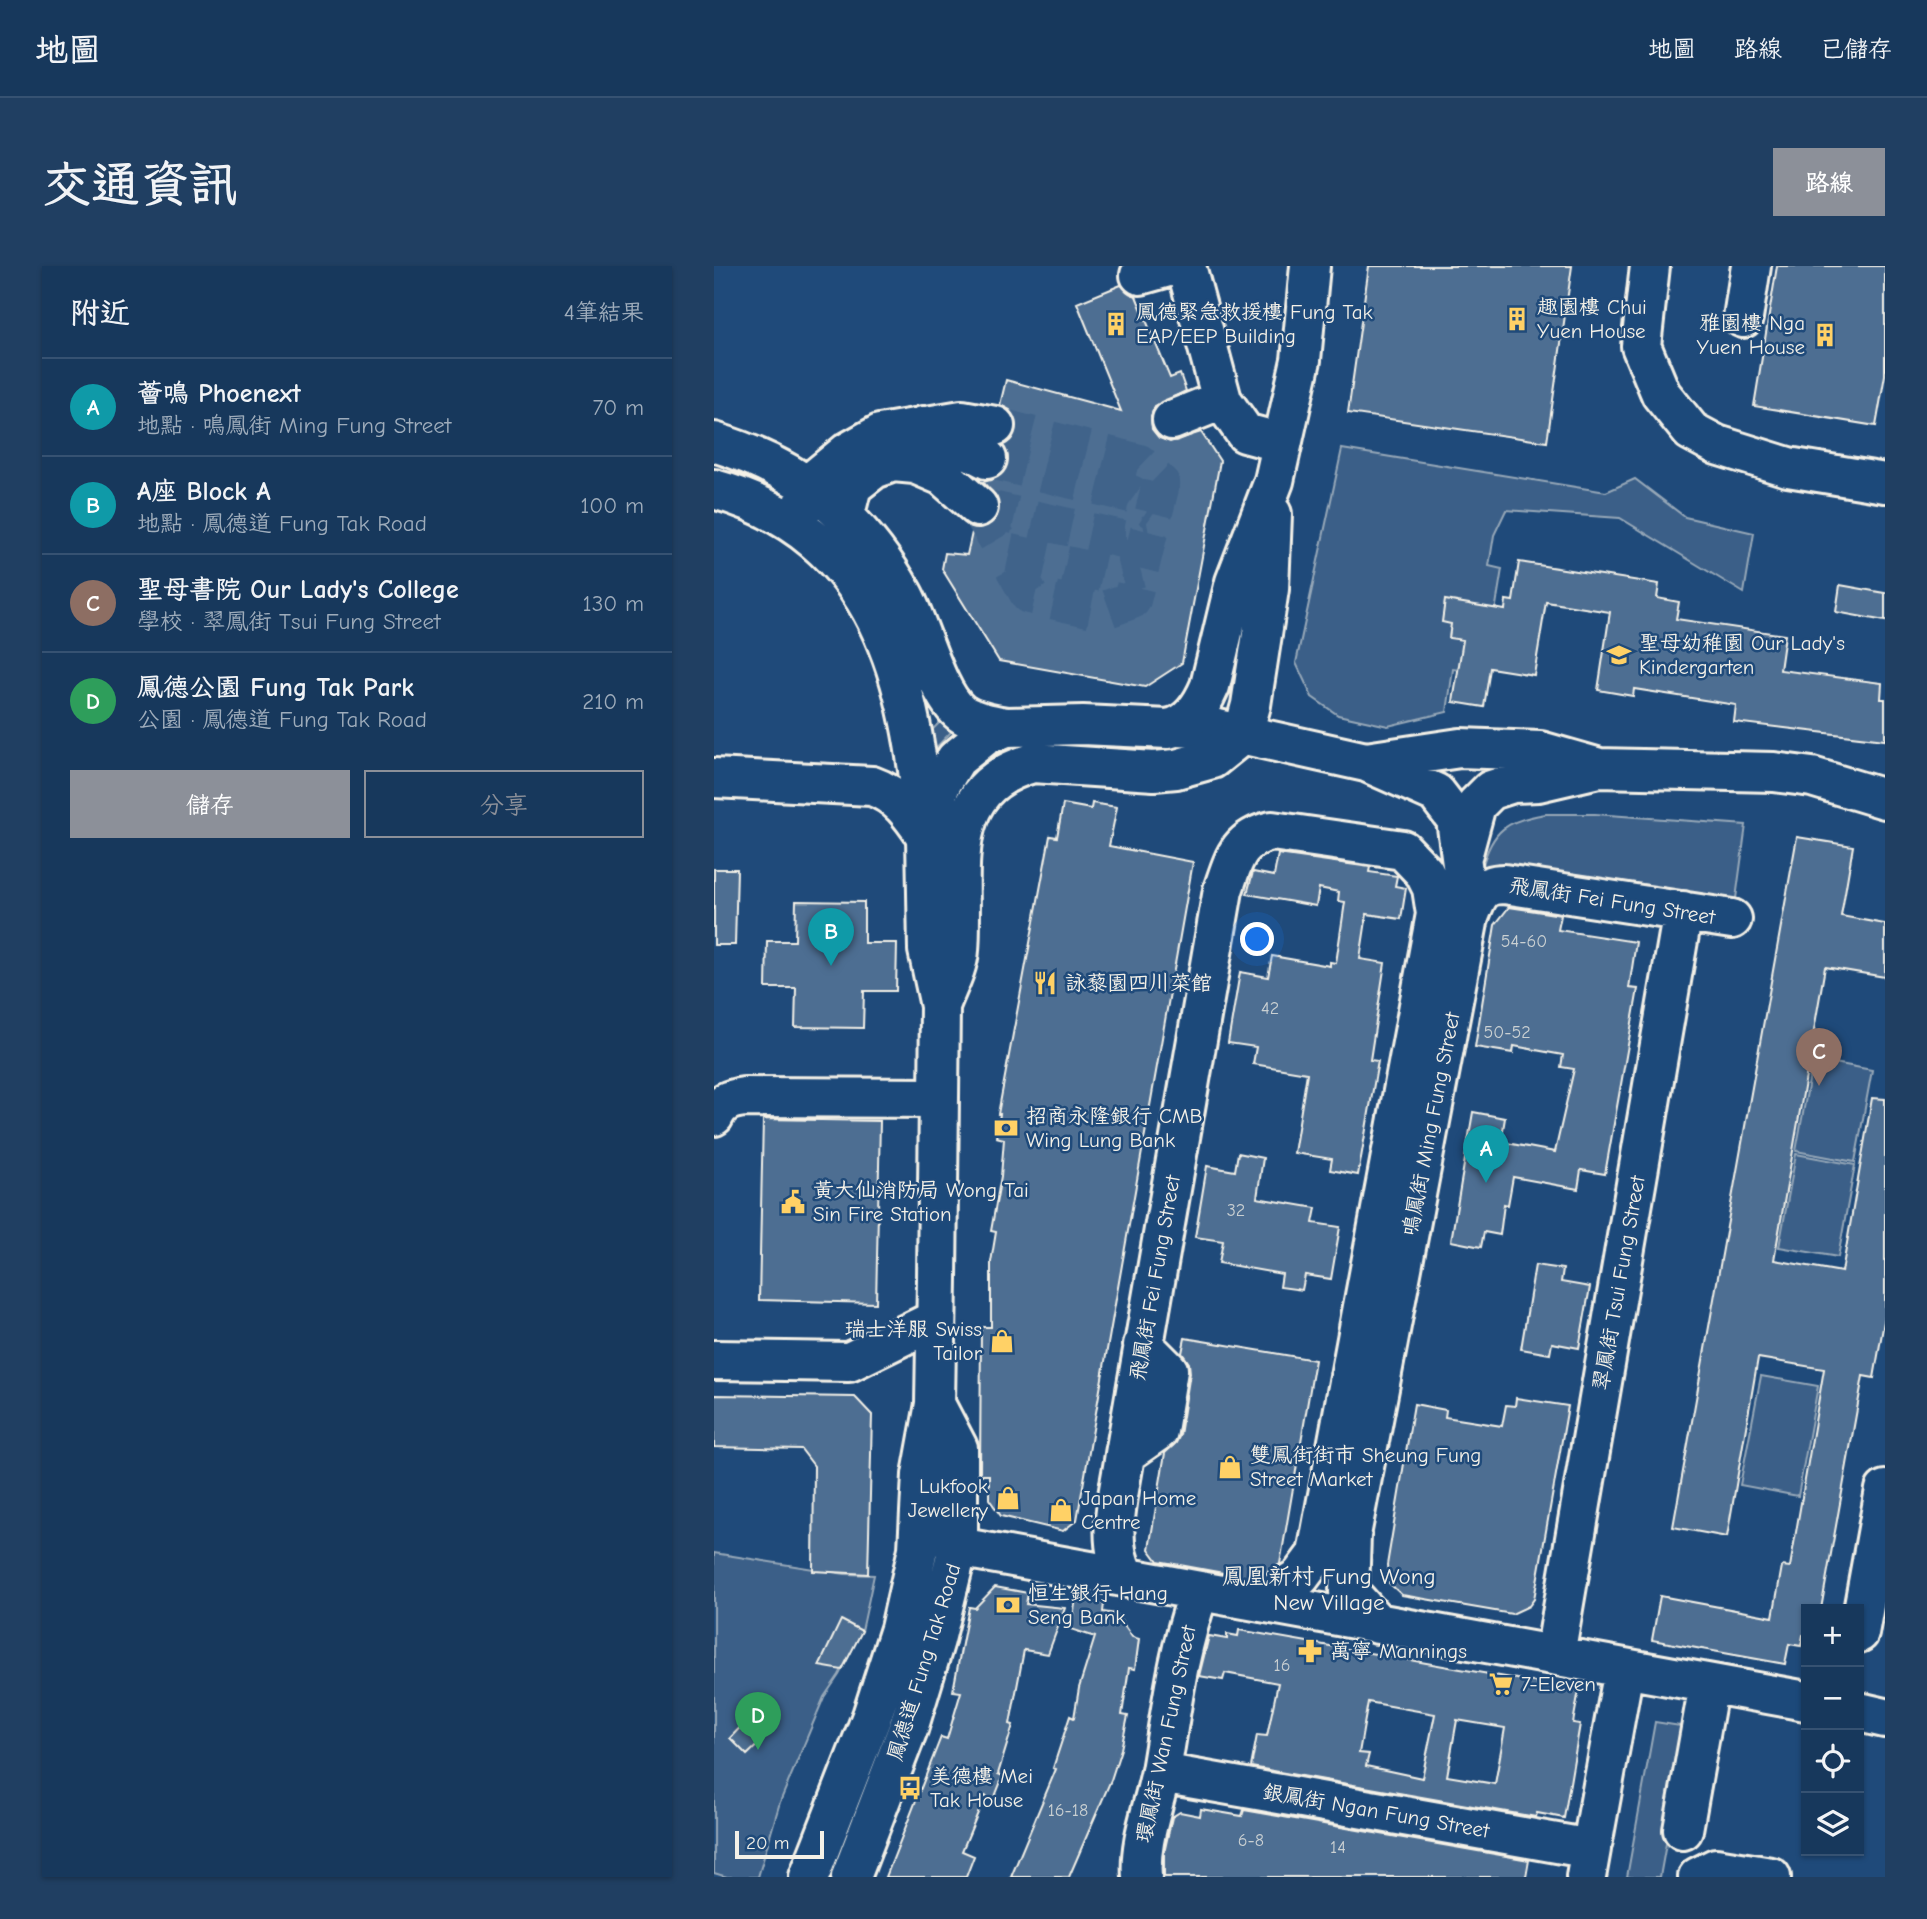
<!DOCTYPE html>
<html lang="zh-TW">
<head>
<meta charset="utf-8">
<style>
  :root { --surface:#17385c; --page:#203f62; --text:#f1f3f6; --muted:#9eacbb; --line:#365272; --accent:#8c9099 }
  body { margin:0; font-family:"Comic Neue","LXGW WenKai TC",sans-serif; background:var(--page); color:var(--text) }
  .controls { position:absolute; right:21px; bottom:21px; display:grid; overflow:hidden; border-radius:0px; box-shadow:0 2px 5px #0004 }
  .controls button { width:63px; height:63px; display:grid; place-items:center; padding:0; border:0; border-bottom:2px solid var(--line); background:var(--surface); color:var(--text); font:35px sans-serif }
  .scale { position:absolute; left:21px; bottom:18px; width:89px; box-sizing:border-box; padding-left:7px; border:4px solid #f4f1e8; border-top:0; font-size:19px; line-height:24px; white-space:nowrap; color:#f4f1e8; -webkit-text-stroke:5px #1f4a7a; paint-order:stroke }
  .you { position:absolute; left:544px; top:674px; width:24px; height:24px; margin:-18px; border:5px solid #fff; border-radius:50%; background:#1a73e8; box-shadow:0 0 0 10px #1a73e833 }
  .badge { display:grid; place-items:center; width:46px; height:46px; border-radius:50%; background:var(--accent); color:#fff; font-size:23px; font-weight:700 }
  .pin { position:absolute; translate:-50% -58px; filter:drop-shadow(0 2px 4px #0008) }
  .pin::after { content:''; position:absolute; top:37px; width:24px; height:21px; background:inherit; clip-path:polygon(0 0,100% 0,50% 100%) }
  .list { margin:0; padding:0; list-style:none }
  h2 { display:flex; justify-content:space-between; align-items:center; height:91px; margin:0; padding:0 28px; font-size:30px }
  h2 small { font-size:23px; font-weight:400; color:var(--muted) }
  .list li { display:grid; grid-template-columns:46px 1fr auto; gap:21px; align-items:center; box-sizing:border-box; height:98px; padding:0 28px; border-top:2px solid var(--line) }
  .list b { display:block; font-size:26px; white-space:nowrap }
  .list p { margin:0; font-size:23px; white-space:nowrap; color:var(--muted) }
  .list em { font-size:23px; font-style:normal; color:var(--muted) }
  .actions { display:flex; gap:14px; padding:21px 28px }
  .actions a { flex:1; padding:16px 0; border:2px solid var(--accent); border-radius:0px; text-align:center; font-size:24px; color:var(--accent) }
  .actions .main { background:var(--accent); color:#fff }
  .icon { flex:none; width:38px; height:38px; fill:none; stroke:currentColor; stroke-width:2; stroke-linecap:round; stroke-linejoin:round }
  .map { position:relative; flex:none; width:1171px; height:1611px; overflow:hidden; border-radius:0px }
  header { display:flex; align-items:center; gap:42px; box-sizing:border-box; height:98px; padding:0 35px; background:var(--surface); border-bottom:2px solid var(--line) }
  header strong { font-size:33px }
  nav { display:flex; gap:38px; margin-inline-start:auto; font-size:24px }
  .intro { display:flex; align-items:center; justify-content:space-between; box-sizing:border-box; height:168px; padding:0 42px }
  h1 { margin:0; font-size:49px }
  .button { padding:18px 32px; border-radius:0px; background:var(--accent); color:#fff; font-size:24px; font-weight:700 }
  main { display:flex; gap:42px; padding:0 42px }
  aside { flex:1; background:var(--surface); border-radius:0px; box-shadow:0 2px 5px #0004 }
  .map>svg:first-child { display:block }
  .green { fill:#3a5f88; stroke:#97a8b8; stroke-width:2 }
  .building { fill:#4d6e92; stroke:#f4f1e8; stroke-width:2; fill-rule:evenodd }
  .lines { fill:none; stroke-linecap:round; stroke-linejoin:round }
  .minor-tunnel { stroke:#3f638a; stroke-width:38; stroke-dasharray:38 19; stroke-linecap:butt }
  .minor-casing { stroke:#f4f1e8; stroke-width:44 }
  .major-casing { stroke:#f4f1e8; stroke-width:44 }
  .minor { stroke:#1f4a7a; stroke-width:38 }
  .major { stroke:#1f4a7a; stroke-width:38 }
  .labels { text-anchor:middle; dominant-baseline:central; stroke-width:5; stroke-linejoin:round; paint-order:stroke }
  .number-label { font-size:18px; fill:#cad0d2 }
  .poi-label { font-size:21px; fill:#f4f1e8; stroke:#1f4a7a; text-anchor:start }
  .street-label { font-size:21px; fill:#f4f1e8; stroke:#1f4a7a }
  .neighbourhood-label { font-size:23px; fill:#f4f1e8; stroke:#1f4a7a }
</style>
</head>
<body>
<header>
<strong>地圖</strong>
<nav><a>地圖</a><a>路線</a><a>已儲存</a></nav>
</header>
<div class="intro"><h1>交通資訊</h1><a class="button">路線</a></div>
<main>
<aside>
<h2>附近<small>4筆結果</small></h2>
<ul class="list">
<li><span class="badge" style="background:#0f9aa8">A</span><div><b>薈鳴 Phoenext</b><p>地點 · 鳴鳳街 Ming Fung Street</p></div><em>70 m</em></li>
<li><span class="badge" style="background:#0f9aa8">B</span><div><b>A座 Block A</b><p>地點 · 鳳德道 Fung Tak Road</p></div><em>100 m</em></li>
<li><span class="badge" style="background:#8d6e63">C</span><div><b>聖母書院 Our Lady's College</b><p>學校 · 翠鳳街 Tsui Fung Street</p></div><em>130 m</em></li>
<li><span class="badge" style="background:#2e9e5b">D</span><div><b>鳳德公園 Fung Tak Park</b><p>公園 · 鳳德道 Fung Tak Road</p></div><em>210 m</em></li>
</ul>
<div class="actions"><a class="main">儲存</a><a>分享</a></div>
</aside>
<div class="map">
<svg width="1171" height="1611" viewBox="0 0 1171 1611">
  <rect width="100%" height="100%" fill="#1f4a7a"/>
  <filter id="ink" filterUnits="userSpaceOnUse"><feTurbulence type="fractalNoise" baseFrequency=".0143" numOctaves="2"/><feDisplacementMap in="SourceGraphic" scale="14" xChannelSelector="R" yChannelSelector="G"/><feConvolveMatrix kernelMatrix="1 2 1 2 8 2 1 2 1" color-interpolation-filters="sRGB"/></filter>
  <g filter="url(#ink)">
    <path class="green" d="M 628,183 L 892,226 L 921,213 L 971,251 L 1040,267 L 1030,327 L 906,252 L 792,244 L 780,269 L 775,300 L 788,303 L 771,407 L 739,403 L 733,446 L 674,460 L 624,449 L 598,431 L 582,397 Z
      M 226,456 L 239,464 L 213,491 L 209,473 Z
      M 832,548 L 881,548 L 1032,559 L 1021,640 L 768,602 C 778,563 794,554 832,548 Z
      M 1099,793 L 1158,804 L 1141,896 L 1082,885 Z
      M 1082,888 L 1141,899 L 1124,991 L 1065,981 Z
      M 1047,1110 L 1104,1120 L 1084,1230 L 1026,1219 Z
      M 0,1287 L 131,1308 L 160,1309 L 148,1365 L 125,1409 L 110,1431 L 66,1536 L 44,1611 L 13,1611 L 0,1607 Z
      M 941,1456 L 973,1461 L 946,1611 L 913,1611 Z"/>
    <path class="building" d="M 655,0 L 858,0 L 833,176 L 634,147 Z
      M 1063,0 L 1171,0 L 1171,109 L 1162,160 L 1040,140 Z
      M 407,19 L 422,30 L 456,112 L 466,108 L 472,125 L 441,140 L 437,150 L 438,163 L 445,172 L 456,176 L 487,166 L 506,195 L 468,397 L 431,421 L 285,395 L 228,303 L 231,287 L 253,289 L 259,262 L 272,261 L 280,256 L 285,246 L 284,233 L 269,216 L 284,212 L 292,204 L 295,191 L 290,180 L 302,165 L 301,152 L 296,144 L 286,139 L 292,114 L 407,145 L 363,37 Z
      M 805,296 L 945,318 L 943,332 L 965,336 L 962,353 L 1071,369 L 1066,404 L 1168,417 L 1167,433 L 1171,433 L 1171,474 L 1020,456 L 1022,439 L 920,423 L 919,430 L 884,424 L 896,346 L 832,336 L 820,409 L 776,402 L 770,441 L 739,436 L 749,374 L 735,372 L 737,358 L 728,356 L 731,334 L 791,344 L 792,334 L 799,335 Z
      M 1126,319 L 1171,327 L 1171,355 L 1122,346 Z
      M 378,537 L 403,541 L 395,580 L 479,596 L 363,1254 L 349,1265 L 287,1250 L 275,1233 L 275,1209 L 266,1209 L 267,1061 L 277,1061 L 277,996 L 282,966 L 277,965 L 287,910 L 290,873 L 282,871 L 286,848 L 284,848 L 336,570 L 343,571 L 349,538 L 377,543 Z
      M 1083,571 L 1139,580 L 1127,650 L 1171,658 L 1171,711 L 1111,701 L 1060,994 L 1128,1006 L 1158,832 L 1171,833 L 1171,1050 L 1160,1112 L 1149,1110 L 1107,1343 L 1092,1343 L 1092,1369 L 1089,1369 L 1087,1380 L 1075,1378 L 1071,1398 L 938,1374 L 946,1330 L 1059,1351 L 1068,1300 L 1076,1301 L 1110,1103 L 1044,1092 L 1013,1271 L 959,1261 Z
      M 564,588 L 656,601 L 655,606 L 683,610 L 681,620 L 692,622 L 687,653 L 653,648 L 646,693 L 671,697 L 656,794 L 664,795 L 644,909 L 616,904 L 618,893 L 580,887 L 593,807 L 539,798 L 542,781 L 514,777 L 526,706 L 554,711 L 558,690 L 616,700 L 616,696 L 622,697 L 631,636 L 624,635 L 625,626 L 605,622 L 602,640 L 533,628 L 539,606 L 560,610 Z
      M 0,603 L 23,603 L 21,679 L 0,679 Z
      M 82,635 L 150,636 L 150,677 L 183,677 L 182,725 L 150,725 L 149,762 L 81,761 L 82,722 L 52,722 L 53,675 L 81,675 Z
      M 795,641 L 847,649 L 844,664 L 922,676 L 915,722 L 924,723 L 891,908 L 867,904 L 864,923 L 799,911 L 794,939 L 790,938 L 786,969 L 770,966 L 767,981 L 737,975 L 759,846 L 791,852 L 787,876 L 841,886 L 860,803 L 847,801 L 849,789 L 800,780 L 799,787 L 761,781 L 781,659 Z
      M 49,853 L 166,855 L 162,1037 L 45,1034 Z
      M 524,887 L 549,892 L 543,932 L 602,942 L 599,957 L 626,961 L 617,1013 L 591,1009 L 588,1024 L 566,1021 L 568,1008 L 505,997 L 509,975 L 481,971 L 493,900 L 521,905 Z
      M 821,999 L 849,1003 L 847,1016 L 876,1021 L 865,1082 L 838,1077 L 836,1088 L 807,1083 Z
      M 471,1072 L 601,1094 L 566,1298 L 542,1313 L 444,1295 L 435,1283 L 451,1187 L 462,1177 L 466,1169 L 476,1107 L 475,1097 L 468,1087 Z
      M 0,1129 L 141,1131 L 158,1149 L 154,1308 L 99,1305 L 100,1200 L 87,1183 L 0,1181 Z
      M 802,1132 L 854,1140 L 820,1333 L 815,1340 L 798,1348 L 688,1329 L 675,1317 L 673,1299 L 700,1138 L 732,1144 L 731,1151 L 788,1160 L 792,1139 L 801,1140 Z
      M 281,1321 L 314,1327 L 312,1338 L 351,1342 L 334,1388 L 310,1384 L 296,1458 L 299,1459 L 284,1508 L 289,1510 L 280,1533 L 271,1530 L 248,1585 L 260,1590 L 252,1611 L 172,1611 L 227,1471 L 233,1473 L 247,1426 L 239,1425 L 255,1341 L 261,1342 Z
      M 362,1332 L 390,1337 L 389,1346 L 402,1348 L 418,1371 L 425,1373 L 421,1403 L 415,1402 L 408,1449 L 414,1450 L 407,1483 L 397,1514 L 355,1611 L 297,1611 L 342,1503 L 339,1502 L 356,1450 L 360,1452 L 365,1422 L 381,1371 L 357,1363 Z
      M 127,1354 L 148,1365 L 128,1404 L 105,1400 Z
      M 525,1364 L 865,1424 L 859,1457 L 866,1458 L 850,1552 L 823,1547 L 822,1551 L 537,1501 L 543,1469 L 553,1470 L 564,1417 L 511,1407 L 509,1414 L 485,1410 L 495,1370 L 513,1373 L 513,1368 L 524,1370 ZM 654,1436 L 721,1448 L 708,1512 L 652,1500 L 655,1488 L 645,1487 ZM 743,1454 L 791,1462 L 781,1518 L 733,1510 Z
      M 36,1451 L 54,1469 L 33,1489 L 16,1472 Z
      M 487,1543 L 528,1550 L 530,1544 L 815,1594 L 812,1611 L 450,1611 L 450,1587 L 458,1551 L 466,1546 L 486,1550 Z"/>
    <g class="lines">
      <path class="minor-tunnel" d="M 281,160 L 425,197 L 447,218 L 418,334 L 388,345 L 315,329 L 291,286
        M 273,193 L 417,228 L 441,245
        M 264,241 L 291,286 L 399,309 L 426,302
        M 264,241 L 408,273 L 435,268"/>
      <g class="minor-casing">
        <path id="minor" d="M 472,0 L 508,134 L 531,167 L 568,177
          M 936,0 L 927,80 L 947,128 L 977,165 L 1003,179 L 1074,201 L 1171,217
          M 426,9 L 458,0
          M 1029,52 L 1037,0
          M 458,154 L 508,134
          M 209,160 L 273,193
          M 0,176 C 86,202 145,250 189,328 C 206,358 222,428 247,447 C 259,456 277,458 292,461
          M 0,223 C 167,269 198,416 211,568
          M 87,245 L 94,219 L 134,186 L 166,168 L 248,154 L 281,160
          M 131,248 L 138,220 L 160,203 L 179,196 L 201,198 L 229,210 L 264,241
          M 463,461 L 504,463 L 652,496 L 746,482 L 826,485 L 882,501
          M 652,496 L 722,527 L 742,553 L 755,651 L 637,1269 L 635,1326 L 664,1358
          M 0,512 L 158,520 C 184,529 197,548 212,570
          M 749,587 L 762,539 L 777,524 L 799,517 L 824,516 L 884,502 L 1060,506 L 1098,511 L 1171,533
          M 755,651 C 763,631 766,618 790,618 L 1018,653
          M 0,850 C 6,836 16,833 30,831 L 224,832
          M 0,1094 L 135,1096 L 221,1054
          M 411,1188 L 444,1165 L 454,1104 L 429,1079
          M 219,1262 L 244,1281 L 1092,1435
          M 411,1310 C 390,1274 406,1227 411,1188 L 509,624 C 520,593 523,573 558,565 L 689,584 L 710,606 L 718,622 L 722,648 L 603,1288 L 586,1311 L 547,1336
          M 1145,1367 L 1171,1224
          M 841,1389 L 969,645
          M 1145,1446 L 1171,1452
          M 447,1507 L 877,1583 L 872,1611
          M 969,1564 L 992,1435
          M 879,1574 L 907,1420
          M 428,1611 C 425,1575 440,1541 447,1505 C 458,1440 463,1389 485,1326
          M 984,1611 L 1002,1602 L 1057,1611"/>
      </g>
      <g class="major-casing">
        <path id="major" d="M 226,740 C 232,723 244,702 245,684 C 251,610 224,523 319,497 L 440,505 L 462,503 L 498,493 L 529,468 L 537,439 L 555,323 L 558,248
          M 95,1611 L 158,1450 L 186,1363 L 204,1283 L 208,1209 L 221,1138 L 223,1013 L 226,740 L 214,684 L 212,570 L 216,546 L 228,516 L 242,493 L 272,469 L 292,461 L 369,459 L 454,463 C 476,459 488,439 496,420 L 521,316 L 560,215 L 587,94 L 596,0
          M 137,1611 L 195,1460 L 221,1374 L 244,1281 L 244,1182 L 221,1138"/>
      </g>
      <use href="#minor" class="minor"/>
      <use href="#major" class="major"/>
    </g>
  </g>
  <defs>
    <g id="building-bare" transform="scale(1.89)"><path d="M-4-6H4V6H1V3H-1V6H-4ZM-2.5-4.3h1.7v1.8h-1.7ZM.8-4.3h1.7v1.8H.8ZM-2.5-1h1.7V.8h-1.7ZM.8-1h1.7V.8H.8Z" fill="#ffd166" stroke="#1f4a7a" stroke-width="2.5" paint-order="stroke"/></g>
    <g id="school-bare" transform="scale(1.89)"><path d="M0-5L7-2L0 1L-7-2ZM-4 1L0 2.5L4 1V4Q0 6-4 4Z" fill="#ffd166" stroke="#1f4a7a" stroke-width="2.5" paint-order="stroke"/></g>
    <g id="restaurant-bare" transform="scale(1.89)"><path d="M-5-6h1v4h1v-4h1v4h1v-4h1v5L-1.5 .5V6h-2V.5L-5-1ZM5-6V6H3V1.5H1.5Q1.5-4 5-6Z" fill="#ffd166" stroke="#1f4a7a" stroke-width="2.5" paint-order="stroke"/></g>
    <g id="bank-bare" transform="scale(1.89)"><path d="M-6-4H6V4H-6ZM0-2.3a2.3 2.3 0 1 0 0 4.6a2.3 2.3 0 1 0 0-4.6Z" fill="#ffd166" stroke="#1f4a7a" stroke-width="2.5" paint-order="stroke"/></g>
    <g id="civic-bare" transform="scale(1.89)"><path d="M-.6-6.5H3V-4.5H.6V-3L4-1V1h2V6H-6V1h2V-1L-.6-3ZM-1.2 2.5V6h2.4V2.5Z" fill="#ffd166" stroke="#1f4a7a" stroke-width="2.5" paint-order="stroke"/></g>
    <g id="shop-bare" transform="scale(1.89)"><path d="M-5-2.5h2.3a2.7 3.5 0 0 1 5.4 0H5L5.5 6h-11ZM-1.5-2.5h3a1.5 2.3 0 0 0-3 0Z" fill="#ffd166" stroke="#1f4a7a" stroke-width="2.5" paint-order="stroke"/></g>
    <g id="pharmacy-bare" transform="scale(1.89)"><path d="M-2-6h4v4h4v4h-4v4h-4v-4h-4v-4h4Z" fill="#ffd166" stroke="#1f4a7a" stroke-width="2.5" paint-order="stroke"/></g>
    <g id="supermarket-bare" transform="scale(1.89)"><path d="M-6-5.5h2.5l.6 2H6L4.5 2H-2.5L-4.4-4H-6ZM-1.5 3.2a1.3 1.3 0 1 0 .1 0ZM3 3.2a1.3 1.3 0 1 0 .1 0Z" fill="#ffd166" stroke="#1f4a7a" stroke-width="2.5" paint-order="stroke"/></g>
    <g id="bus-bare" transform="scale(1.89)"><path d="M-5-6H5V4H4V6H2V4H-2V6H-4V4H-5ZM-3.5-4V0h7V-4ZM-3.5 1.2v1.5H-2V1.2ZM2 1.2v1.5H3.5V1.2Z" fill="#ffd166" stroke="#1f4a7a" stroke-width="2.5" paint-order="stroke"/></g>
  </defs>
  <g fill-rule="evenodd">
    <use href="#building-bare" x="803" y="53"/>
    <use href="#building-bare" x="402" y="58"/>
    <use href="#building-bare" x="1111" y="69"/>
    <use href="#school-bare" x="905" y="389"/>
    <use href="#restaurant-bare" x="331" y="717"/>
    <use href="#bank-bare" x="292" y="862"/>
    <use href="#civic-bare" x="79" y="936"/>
    <use href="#shop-bare" x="288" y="1075"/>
    <use href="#shop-bare" x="516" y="1201"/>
    <use href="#shop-bare" x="294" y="1232"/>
    <use href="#shop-bare" x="347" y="1244"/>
    <use href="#bank-bare" x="294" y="1339"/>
    <use href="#pharmacy-bare" x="596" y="1385"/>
    <use href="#supermarket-bare" x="787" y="1418"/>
    <use href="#bus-bare" x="196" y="1522"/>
  </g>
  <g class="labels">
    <g class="number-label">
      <text x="810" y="675">54-60</text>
      <text x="556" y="742">42</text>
      <text x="793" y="766">50-52</text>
      <text x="522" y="944">32</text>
      <text x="568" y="1399">16</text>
      <text x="354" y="1544">16-18</text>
      <text x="537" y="1574">6-8</text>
      <text x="624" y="1581">14</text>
    </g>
    <g class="poi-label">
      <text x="823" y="41">趣園樓 Chui<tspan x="823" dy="24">Yuen House</tspan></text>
      <text x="422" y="46">鳳德緊急救援樓 Fung Tak<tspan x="422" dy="24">EAP/EEP Building</tspan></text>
      <text x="1091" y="57" text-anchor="end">雅園樓 Nga<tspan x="1091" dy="24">Yuen House</tspan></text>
      <text x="925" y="377">聖母幼稚園 Our Lady's<tspan x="925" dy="24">Kindergarten</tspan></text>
      <text x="351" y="717">詠藜園四川菜館</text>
      <text x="312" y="850">招商永隆銀行 CMB<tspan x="312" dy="24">Wing Lung Bank</tspan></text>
      <text x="99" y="924">黃大仙消防局 Wong Tai<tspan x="99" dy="24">Sin Fire Station</tspan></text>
      <text x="268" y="1063" text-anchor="end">瑞士洋服 Swiss<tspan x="268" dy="24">Tailor</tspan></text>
      <text x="536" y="1189">雙鳳街街市 Sheung Fung<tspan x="536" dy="24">Street Market</tspan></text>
      <text x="274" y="1220" text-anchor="end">Lukfook<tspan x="274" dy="24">Jewellery</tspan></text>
      <text x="367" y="1232">Japan Home<tspan x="367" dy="24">Centre</tspan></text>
      <text x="314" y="1327">恒生銀行 Hang<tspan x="314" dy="24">Seng Bank</tspan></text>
      <text x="616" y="1385">萬寧 Mannings</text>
      <text x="807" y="1418">7-Eleven</text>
      <text x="216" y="1510">美德樓 Mei<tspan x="216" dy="24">Tak House</tspan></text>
    </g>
    <g class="street-label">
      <text transform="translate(898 635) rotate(9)">飛鳳街 Fei Fung Street</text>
      <text transform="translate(717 858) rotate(-79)">鳴鳳街 Ming Fung Street</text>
      <text transform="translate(441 1012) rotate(-80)">飛鳳街 Fei Fung Street</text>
      <text transform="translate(905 1017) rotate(-80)">翠鳳街 Tsui Fung Street</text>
      <text transform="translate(210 1396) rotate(-73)">鳳德道 Fung Tak Road</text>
      <text transform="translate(452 1468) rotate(-78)">環鳳街 Wan Fung Street</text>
      <text transform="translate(662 1545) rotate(10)">銀鳳街 Ngan Fung Street</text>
    </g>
    <g class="neighbourhood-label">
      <text x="615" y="1310">鳳凰新村 Fung Wong<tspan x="615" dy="26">New Village</tspan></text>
    </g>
  </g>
</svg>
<div class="controls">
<button>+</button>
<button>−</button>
<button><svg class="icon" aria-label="locate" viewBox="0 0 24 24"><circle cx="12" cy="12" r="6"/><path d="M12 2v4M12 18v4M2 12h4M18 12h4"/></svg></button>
<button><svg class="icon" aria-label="layers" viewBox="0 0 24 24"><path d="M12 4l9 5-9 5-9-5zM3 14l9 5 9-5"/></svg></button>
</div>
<div class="scale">20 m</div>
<div class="you"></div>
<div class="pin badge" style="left:772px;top:917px;background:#0f9aa8">A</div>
<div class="pin badge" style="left:117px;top:700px;background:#0f9aa8">B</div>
<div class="pin badge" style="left:1105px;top:820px;background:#8d6e63">C</div>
<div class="pin badge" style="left:44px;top:1484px;background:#2e9e5b">D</div>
</div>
</main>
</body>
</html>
